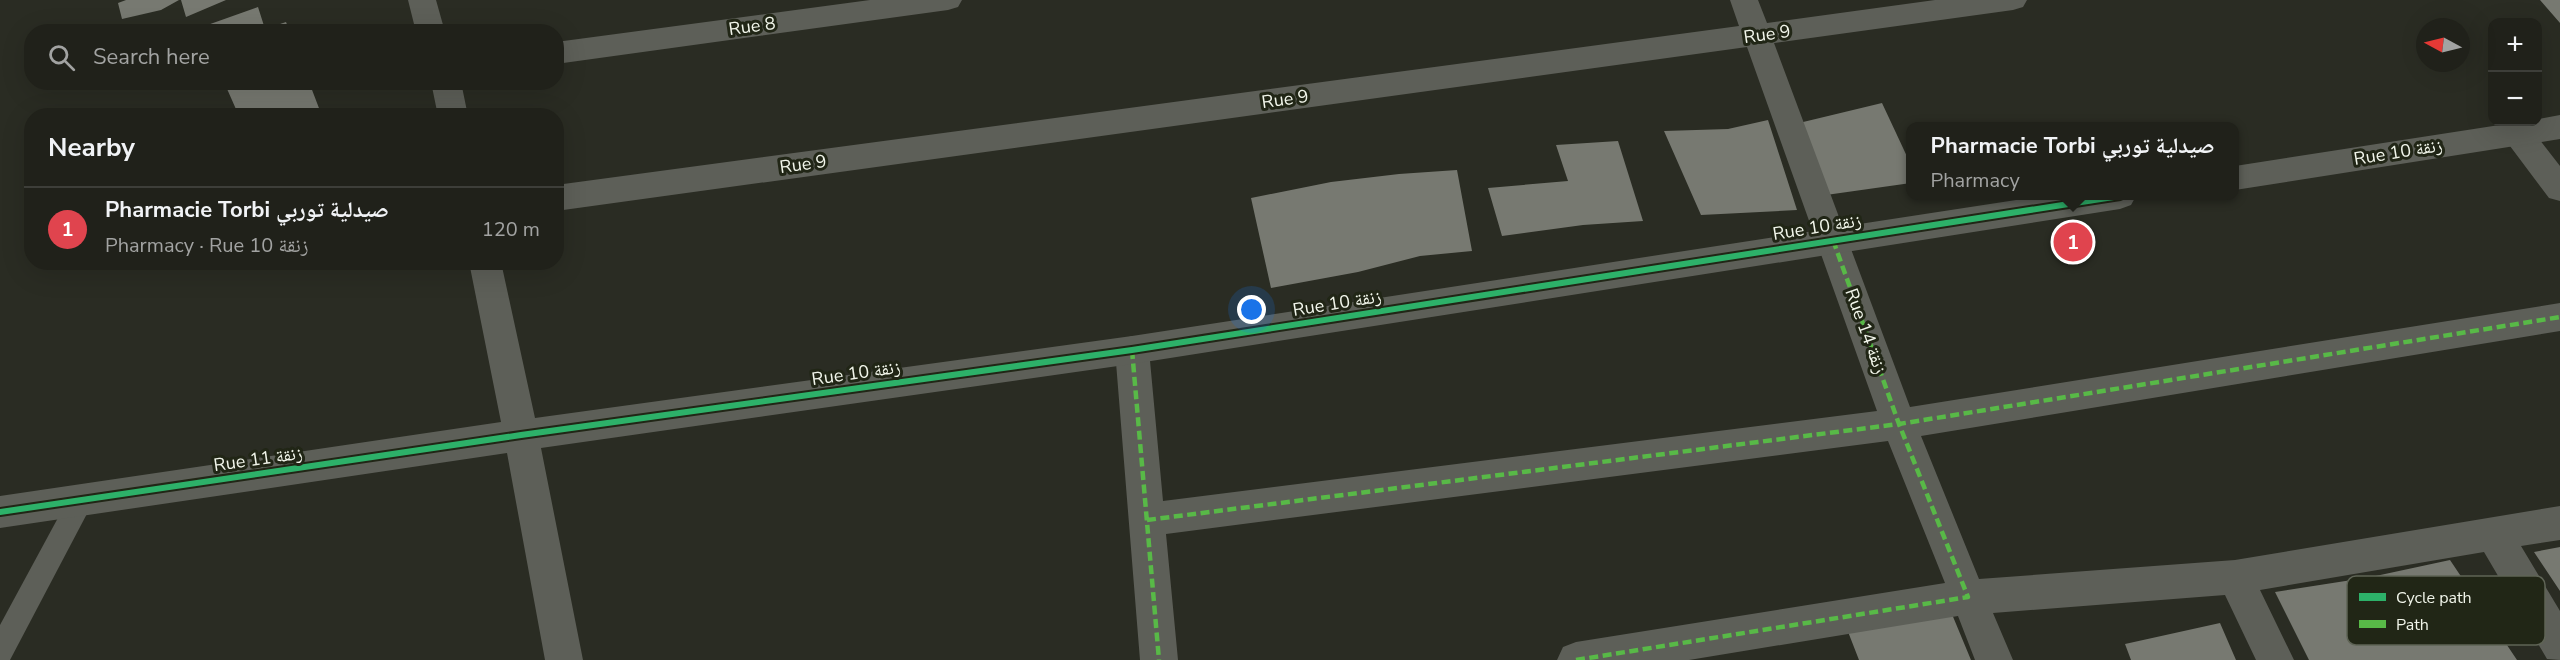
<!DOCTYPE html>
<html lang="en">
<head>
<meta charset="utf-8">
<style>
  :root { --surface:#20211a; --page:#282923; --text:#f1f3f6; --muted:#a2a3a2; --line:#3d3e39; --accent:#abafa4 }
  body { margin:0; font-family:"Nunito Sans","Noto Naskh Arabic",sans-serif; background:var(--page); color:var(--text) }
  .controls { position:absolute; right:18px; top:18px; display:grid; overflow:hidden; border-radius:12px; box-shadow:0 6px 24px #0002 }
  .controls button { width:54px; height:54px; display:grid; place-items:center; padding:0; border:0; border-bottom:2px solid var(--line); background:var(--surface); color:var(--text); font:30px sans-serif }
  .compass { position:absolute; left:2416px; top:18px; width:54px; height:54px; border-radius:50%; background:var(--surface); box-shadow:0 6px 24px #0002; rotate:277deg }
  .you { position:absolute; left:1252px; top:310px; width:21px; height:21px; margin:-15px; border:4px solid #fff; border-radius:50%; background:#1a73e8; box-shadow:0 0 0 9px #1a73e833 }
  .badge { display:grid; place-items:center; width:39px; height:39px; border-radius:50%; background:var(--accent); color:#fff; font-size:20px; font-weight:700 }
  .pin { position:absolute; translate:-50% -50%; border:3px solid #fff; box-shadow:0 2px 6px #0006 }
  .popup { position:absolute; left:1906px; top:122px; width:333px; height:78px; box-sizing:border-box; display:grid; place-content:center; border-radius:12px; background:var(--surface); filter:drop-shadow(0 2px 4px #0005); font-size:20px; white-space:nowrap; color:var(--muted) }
  .popup b { font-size:22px; color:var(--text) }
  .popup::after { content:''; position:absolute; left:50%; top:100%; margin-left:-12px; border:12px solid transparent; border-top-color:var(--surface) }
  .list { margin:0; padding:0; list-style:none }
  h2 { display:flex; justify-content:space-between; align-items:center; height:78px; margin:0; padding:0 24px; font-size:26px }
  h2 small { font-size:20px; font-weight:400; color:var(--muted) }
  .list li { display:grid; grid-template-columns:39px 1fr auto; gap:18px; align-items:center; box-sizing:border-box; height:84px; padding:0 24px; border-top:2px solid var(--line) }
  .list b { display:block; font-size:22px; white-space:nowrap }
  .list p { margin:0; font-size:20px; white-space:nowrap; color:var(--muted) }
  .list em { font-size:20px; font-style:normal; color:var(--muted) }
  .icon { flex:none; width:33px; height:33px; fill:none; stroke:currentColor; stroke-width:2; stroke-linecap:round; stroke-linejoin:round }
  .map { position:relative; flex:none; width:2560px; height:660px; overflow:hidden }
  .search { position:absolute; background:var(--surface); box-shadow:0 6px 24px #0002; left:24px; top:24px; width:540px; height:66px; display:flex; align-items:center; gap:15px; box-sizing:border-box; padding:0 21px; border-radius:24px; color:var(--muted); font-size:22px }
  .panel { position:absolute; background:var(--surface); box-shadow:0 6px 24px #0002; left:24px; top:108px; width:540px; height:162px; border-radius:24px }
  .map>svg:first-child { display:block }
  .building { fill:#777971 }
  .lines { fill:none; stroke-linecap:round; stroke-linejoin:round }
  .service { fill:#5d5f58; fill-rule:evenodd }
  .minor { fill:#5d5f58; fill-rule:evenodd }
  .tertiary { fill:#5d5f58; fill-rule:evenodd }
  .quiet { stroke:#58b947; stroke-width:4.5; stroke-dasharray:9 4.5; stroke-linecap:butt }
  .cycleway-casing { stroke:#212616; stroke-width:10 }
  .cycleway { stroke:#2db169; stroke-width:6 }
  .labels { text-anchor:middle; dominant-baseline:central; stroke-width:6; stroke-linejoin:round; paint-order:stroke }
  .street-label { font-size:18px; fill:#f1f5ea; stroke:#212616 }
  .key { fill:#212616; stroke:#5f6456; stroke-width:1.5 }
  .key-label { font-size:16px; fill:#f1f5ea }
</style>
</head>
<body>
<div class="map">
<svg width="2560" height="660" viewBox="0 0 2560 660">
  <rect width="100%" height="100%" fill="#2a2c23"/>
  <path class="building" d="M 126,0 L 179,0 L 161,10 L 122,19 L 118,3 Z
    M 181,0 L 226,0 L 186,17 Z
    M 2540,0 L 2560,0 L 2560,23 Z
    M 258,7 L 265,29 L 286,22 L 290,32 L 200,32 L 199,28 Z
    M 224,82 L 309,82 L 322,116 L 239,116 Z
    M 1882,103 L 1911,165 L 1911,183 L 1826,195 L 1799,123 Z
    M 1768,120 L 1797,210 L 1701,215 L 1664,131 L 1728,129 Z
    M 1618,141 L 1643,221 L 1583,225 L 1502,236 L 1488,188 L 1568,181 L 1556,145 Z
    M 1457,170 L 1472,251 L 1420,256 L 1358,272 L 1271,288 L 1251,198 L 1331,182 L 1399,174 Z
    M 2560,547 L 2560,591 L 2534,552 Z
    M 2450,560 L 2517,660 L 2309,660 L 2275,592 L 2371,577 Z
    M 1949,607 L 1971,660 L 1859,660 L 1845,624 Z
    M 2220,623 L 2236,660 L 2131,660 L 2125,644 Z"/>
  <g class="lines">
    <path class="service" d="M 81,488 L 90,492 L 94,500 L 90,508 L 10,660 L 0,660 L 0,625 L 72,492 Z"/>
    <path class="minor" d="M 870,0 L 962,0 L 958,7 L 948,10 L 556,64 L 556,42 Z
      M 1730,0 L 1758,0 L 1767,23 L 1935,0 L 2027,0 L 2023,7 L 2013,10 L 1774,43 L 1910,407 L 2560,303 L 2560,331 L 1921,436 L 1979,579 L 2235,560 L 2560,506 L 2560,540 L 2521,546 L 2560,611 L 2560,660 L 2547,659 L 2484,552 L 2260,590 L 2294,660 L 2256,660 L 2225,595 L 1993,613 L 2013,660 L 1975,660 L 1958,616 L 1689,660 L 1557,660 L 1563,647 L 1576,642 L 1945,583 L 1888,441 L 1166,534 L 1178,660 L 1140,660 L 1115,350 L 1120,340 L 1132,336 L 1144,340 L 1149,350 L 1163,501 L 1877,411 L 1747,47 L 556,211 L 556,185 L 1739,26 Z
      M 2518,122 L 2529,126 L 2560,166 L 2560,201 L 2549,198 L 2507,142 L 2503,134 L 2507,126 Z"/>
    <path class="tertiary" d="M 408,0 L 436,0 L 445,32 L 416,32 Z
      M 431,82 L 461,82 L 468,116 L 438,116 Z
      M 2560,115 L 2560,139 L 2235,190 L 2235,166 L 2519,122 L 2538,122 L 2538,119 Z
      M 2042,196 L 2136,196 L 2131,205 L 2120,209 L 1132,364 L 541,448 L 583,660 L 545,660 L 507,453 L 0,528 L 0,496 L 501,422 L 469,262 L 501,262 L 535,418 L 1132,336 Z"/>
    <path class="quiet" d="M 1132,350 L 1159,660
      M 1147,520 L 1899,424 L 2560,317
      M 1576,660 L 1968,597 L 1899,424 L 1833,240"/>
    <g class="cycleway-casing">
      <path id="cycleway" d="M 0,512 L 521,435 L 1132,350 L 2120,196"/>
    </g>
    <use href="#cycleway" class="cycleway"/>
  </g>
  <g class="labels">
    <g class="street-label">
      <text transform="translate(752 26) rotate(-8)">Rue 8</text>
      <text transform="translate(1767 34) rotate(-8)">Rue 9</text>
      <text transform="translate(1285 99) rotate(-8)">Rue 9</text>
      <text transform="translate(2398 152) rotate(-9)">Rue 10 زنقة</text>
      <text transform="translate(803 164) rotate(-8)">Rue 9</text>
      <text transform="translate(1817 227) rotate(-9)">Rue 10 زنقة</text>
      <text transform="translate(1337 303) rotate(-9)">Rue 10 زنقة</text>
      <text transform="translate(1866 331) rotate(70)">Rue 14 زنقة</text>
      <text transform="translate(856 373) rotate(-8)">Rue 10 زنقة</text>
      <text transform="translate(258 459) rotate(-8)">Rue 11 زنقة</text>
    </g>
  </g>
  <rect x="2347" y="576" width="198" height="69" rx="9" class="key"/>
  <rect x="2359" y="593" width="27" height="8" fill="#2db169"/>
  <rect x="2359" y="620" width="27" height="8" fill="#58b947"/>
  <g class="key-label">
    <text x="2396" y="603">Cycle path</text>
    <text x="2396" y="630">Path</text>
  </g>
</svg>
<div class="controls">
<button>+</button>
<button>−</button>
</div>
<svg class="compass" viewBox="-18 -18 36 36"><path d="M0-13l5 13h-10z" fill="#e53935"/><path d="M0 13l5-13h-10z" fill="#a2a3a2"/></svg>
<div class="you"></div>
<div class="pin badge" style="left:2073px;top:242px;background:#e0444e">1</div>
<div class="popup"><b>Pharmacie Torbi صيدلية توربي</b>Pharmacy</div>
<div class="search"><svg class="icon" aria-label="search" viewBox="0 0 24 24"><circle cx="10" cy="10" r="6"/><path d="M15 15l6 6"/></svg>Search here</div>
<section class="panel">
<h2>Nearby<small></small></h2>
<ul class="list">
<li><span class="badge" style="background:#e0444e">1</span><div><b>Pharmacie Torbi صيدلية توربي</b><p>Pharmacy · Rue 10 زنقة</p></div><em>120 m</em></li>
</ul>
</section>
</div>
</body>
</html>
